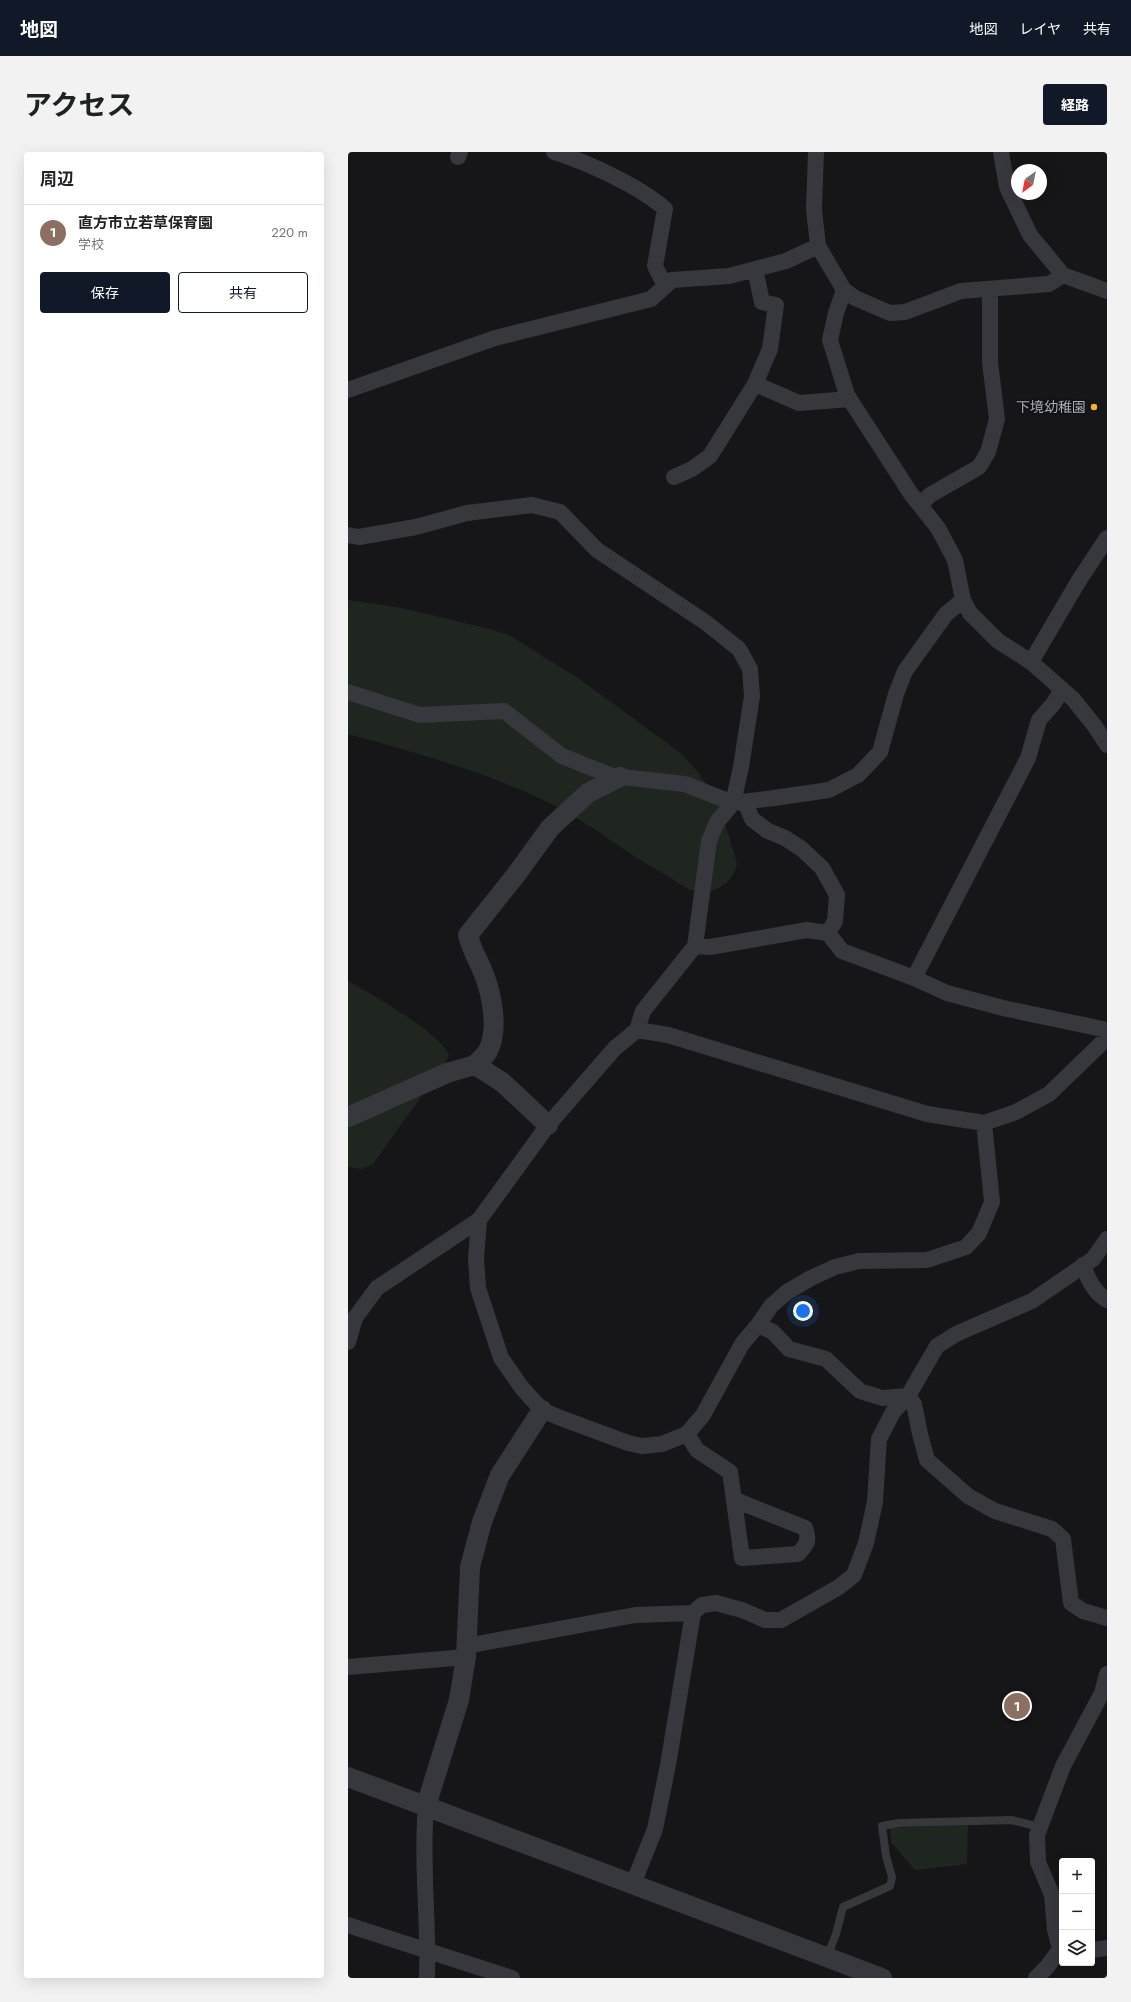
<!DOCTYPE html>
<html lang="ja">
<head>
<meta charset="utf-8">
<style>
  :root { --surface:#fff; --page:#f2f2f2; --text:#202124; --muted:#757577; --line:#e0e0e0; --accent:#111827 }
  body { margin:0; font-family:Jost,"Noto Sans JP",sans-serif; background:var(--page); color:var(--text) }
  .controls { position:absolute; right:12px; bottom:12px; display:grid; overflow:hidden; border-radius:4px; box-shadow:0 4px 16px #0002 }
  .controls button { width:36px; height:36px; display:grid; place-items:center; padding:0; border:0; border-bottom:1px solid var(--line); background:var(--surface); color:var(--text); font:20px sans-serif }
  .compass { position:absolute; left:663px; top:12px; width:36px; height:36px; border-radius:50%; background:var(--surface); box-shadow:0 4px 16px #0002; rotate:212deg }
  .you { position:absolute; left:455px; top:1159px; width:14px; height:14px; margin:-10px; border:3px solid #fff; border-radius:50%; background:#1a73e8; box-shadow:0 0 0 6px #1a73e833 }
  .badge { display:grid; place-items:center; width:26px; height:26px; border-radius:50%; background:var(--accent); color:#fff; font-size:13px; font-weight:700 }
  .pin { position:absolute; translate:-50% -50%; border:2px solid #fff; box-shadow:0 1px 4px #0006 }
  .list { margin:0; padding:0; list-style:none }
  h2 { display:flex; justify-content:space-between; align-items:center; height:52px; margin:0; padding:0 16px; font-size:17px }
  h2 small { font-size:13px; font-weight:400; color:var(--muted) }
  .list li { display:grid; grid-template-columns:26px 1fr auto; gap:12px; align-items:center; box-sizing:border-box; height:56px; padding:0 16px; border-top:1px solid var(--line) }
  .list b { display:block; font-size:15px; white-space:nowrap }
  .list p { margin:0; font-size:13px; white-space:nowrap; color:var(--muted) }
  .list em { font-size:13px; font-style:normal; color:var(--muted) }
  .actions { display:flex; gap:8px; padding:12px 16px }
  .actions a { flex:1; padding:9px 0; border:1px solid var(--accent); border-radius:4px; text-align:center; font-size:14px; color:var(--accent) }
  .actions .main { background:var(--accent); color:#fff }
  .icon { flex:none; width:22px; height:22px; fill:none; stroke:currentColor; stroke-width:2; stroke-linecap:round; stroke-linejoin:round }
  .map { position:relative; flex:none; width:759px; height:1826px; overflow:hidden; border-radius:4px }
  header { display:flex; align-items:center; gap:24px; box-sizing:border-box; height:56px; padding:0 20px; background:var(--accent); color:#fff }
  header strong { font-size:19px }
  nav { display:flex; gap:22px; margin-inline-start:auto; font-size:14px }
  .intro { display:flex; align-items:center; justify-content:space-between; box-sizing:border-box; height:96px; padding:0 24px }
  h1 { margin:0; font-size:28px }
  .button { padding:10px 18px; border-radius:4px; background:var(--accent); color:#fff; font-size:14px; font-weight:700 }
  main { display:flex; gap:24px; padding:0 24px }
  aside { flex:1; background:var(--surface); border-radius:4px; box-shadow:0 4px 16px #0002 }
  .map>svg:first-child { display:block }
  .green { fill:#1e261f }
  .lines { fill:none; stroke-linecap:round; stroke-linejoin:round }
  .service { stroke:#37383d; stroke-width:8 }
  .minor { stroke:#37383d; stroke-width:16 }
  .tertiary { stroke:#37383d; stroke-width:20 }
  .poi-dot { fill:#f2b134; stroke:#111113; stroke-width:1.5 }
  .labels { text-anchor:middle; dominant-baseline:central; stroke-width:3; stroke-linejoin:round; paint-order:stroke }
  .poi-label { font-size:14px; fill:#a8adb8; stroke:#111113; text-anchor:end }
</style>
</head>
<body>
<header>
<strong>地図</strong>
<nav><a>地図</a><a>レイヤ</a><a>共有</a></nav>
</header>
<div class="intro"><h1>アクセス</h1><a class="button">経路</a></div>
<main>
<aside>
<h2>周辺<small></small></h2>
<ul class="list">
<li><span class="badge" style="background:#8d6e63">1</span><div><b>直方市立若草保育園</b><p>学校</p></div><em>220 m</em></li>
</ul>
<div class="actions"><a class="main">保存</a><a>共有</a></div>
</aside>
<div class="map">
<svg width="759" height="1826" viewBox="0 0 759 1826">
  <rect width="100%" height="100%" fill="#161618"/>
  <path class="green" d="M 0,448 L 54,456 L 142,477 L 161,483 L 230,526 L 334,602 L 350,620 L 370,649 L 389,711 C 385,733 365,744 343,738 C 335,735 327,728 320,724 C 285,706 254,680 220,661 C 154,624 72,602 0,582 Z
    M 0,829 C 25,843 89,879 101,902 L 98,910 L 25,1012 L 15,1017 L 0,1015 Z
    M 620,1673 L 619,1712 L 567,1718 L 543,1690 L 542,1676 Z"/>
  <g class="lines">
    <path class="service" d="M 479,1805 L 488,1782 L 495,1755 L 542,1734 L 544,1725 L 538,1704 L 534,1674 L 551,1671 L 663,1668 L 692,1675"/>
    <path class="minor" d="M 206,0 C 237,9 293,35 317,57 L 307,114 L 317,134
      M 468,0 L 466,57 L 470,94 L 496,138 L 507,146 L 542,161 L 557,160 L 613,139 L 701,132 L 715,123
      M 653,0 L 659,35 L 682,83 L 715,123 L 759,139
      M 110,5 L 112,0
      M 496,138 L 488,161 L 482,188 L 499,243 L 563,342 L 590,376 L 607,408 L 615,448 L 622,461 L 650,489 L 683,510 L 725,547 L 746,573 L 759,593
      M 407,232 L 451,251 L 502,247
      M 0,238 L 147,186 L 303,147 L 324,128 L 381,124 L 438,109 L 470,94
      M 326,325 L 344,317 L 362,304 L 407,232 L 422,197 L 428,153 L 414,150 L 407,117
      M 572,353 L 582,343 L 631,315 L 640,300 L 649,267 L 642,210 L 642,137
      M 0,383 L 11,385 L 68,375 L 119,361 L 184,353 L 212,360 L 249,398 L 357,470 L 391,497 L 402,517 L 404,544 L 393,615 L 385,651 L 369,670 L 361,689 L 347,794 L 295,859 L 289,878 L 267,896 L 200,973 L 131,1068 L 29,1136 L 7,1166 L 0,1190
      M 683,510 L 730,430 L 759,386
      M 0,540 L 72,563 L 156,559 L 214,604 L 264,624 L 337,632 L 385,651 L 426,646 L 481,638 L 510,623 L 532,600 L 548,542 L 557,519 L 598,462 L 615,448
      M 397,650 L 404,667 L 420,679 L 437,686 L 454,697 L 474,716 L 489,743 L 487,769 L 480,781
      M 347,794 L 362,795 L 459,778 L 480,781 L 494,799 L 566,826 L 599,841 L 655,856 L 759,878
      M 566,826 L 680,606 L 691,568 L 706,551 L 714,537
      M 289,878 L 320,883 L 579,962 L 636,971 L 668,960 L 701,942 L 759,886
      M 131,1068 L 128,1107 L 130,1136 L 153,1206 L 174,1236 L 194,1258 L 210,1265 L 280,1291 L 294,1294 L 314,1292 L 339,1282 L 355,1263 L 394,1192 L 410,1173 L 423,1154 L 439,1140 L 463,1126 L 487,1115 L 511,1109 L 579,1108 L 618,1095 L 631,1081 L 644,1050 L 636,971
      M 735,1113 C 740,1127 746,1141 759,1148
      M 410,1173 L 425,1180 L 441,1197 L 478,1207 L 512,1239 L 534,1246 L 560,1244
      M 560,1244 L 566,1252 L 572,1282 L 579,1308 L 620,1344 L 647,1359 L 704,1377 L 715,1387 L 723,1451 L 735,1459 L 759,1466
      M 339,1282 L 349,1298 L 382,1320 L 394,1406 L 450,1402 C 459,1392 462,1389 457,1376 L 387,1348
      M 118,1494 L 287,1463 L 345,1461
      M 0,1515 L 118,1505
      M 78,1654 C 73,1711 81,1769 79,1826
      M 285,1732 L 307,1677 L 320,1613 L 345,1461 L 354,1453 L 368,1451 L 394,1458 L 417,1468 L 433,1468 L 491,1435 L 506,1423 L 518,1391 L 527,1350 L 531,1287 L 545,1260 L 560,1244 L 589,1194 L 608,1182 L 684,1149 L 745,1107 L 759,1087
      M 0,1773 L 164,1826
      M 744,1798 L 759,1796
      M 688,1826 L 699,1815 L 712,1797 L 707,1778 L 704,1743 L 690,1710 L 689,1683 L 715,1614 L 754,1541 L 759,1522"/>
    <path class="tertiary" d="M 127,913 C 131,909 137,904 140,899 C 151,877 144,842 135,820 C 130,807 123,797 120,783 L 167,724 L 202,676 L 240,641 L 272,625
      M 0,965 L 99,921 L 127,913 L 154,930 L 200,973
      M 0,1625 L 534,1826
      M 78,1654 L 111,1548 L 118,1505 L 122,1415 L 134,1370 L 152,1323 L 194,1258"/>
  </g>
  <circle class="poi-dot" cx="746" cy="255" r="4"/>
  <g class="labels">
    <g class="poi-label">
      <text x="738" y="255">下境幼稚園</text>
    </g>
  </g>
</svg>
<div class="controls">
<button>+</button>
<button>−</button>
<button><svg class="icon" aria-label="layers" viewBox="0 0 24 24"><path d="M12 4l9 5-9 5-9-5zM3 14l9 5 9-5"/></svg></button>
</div>
<svg class="compass" viewBox="-18 -18 36 36"><path d="M0-13l5 13h-10z" fill="#e53935"/><path d="M0 13l5-13h-10z" fill="#757577"/></svg>
<div class="you"></div>
<div class="pin badge" style="left:669px;top:1554px;background:#8d6e63">1</div>
</div>
</main>
</body>
</html>
